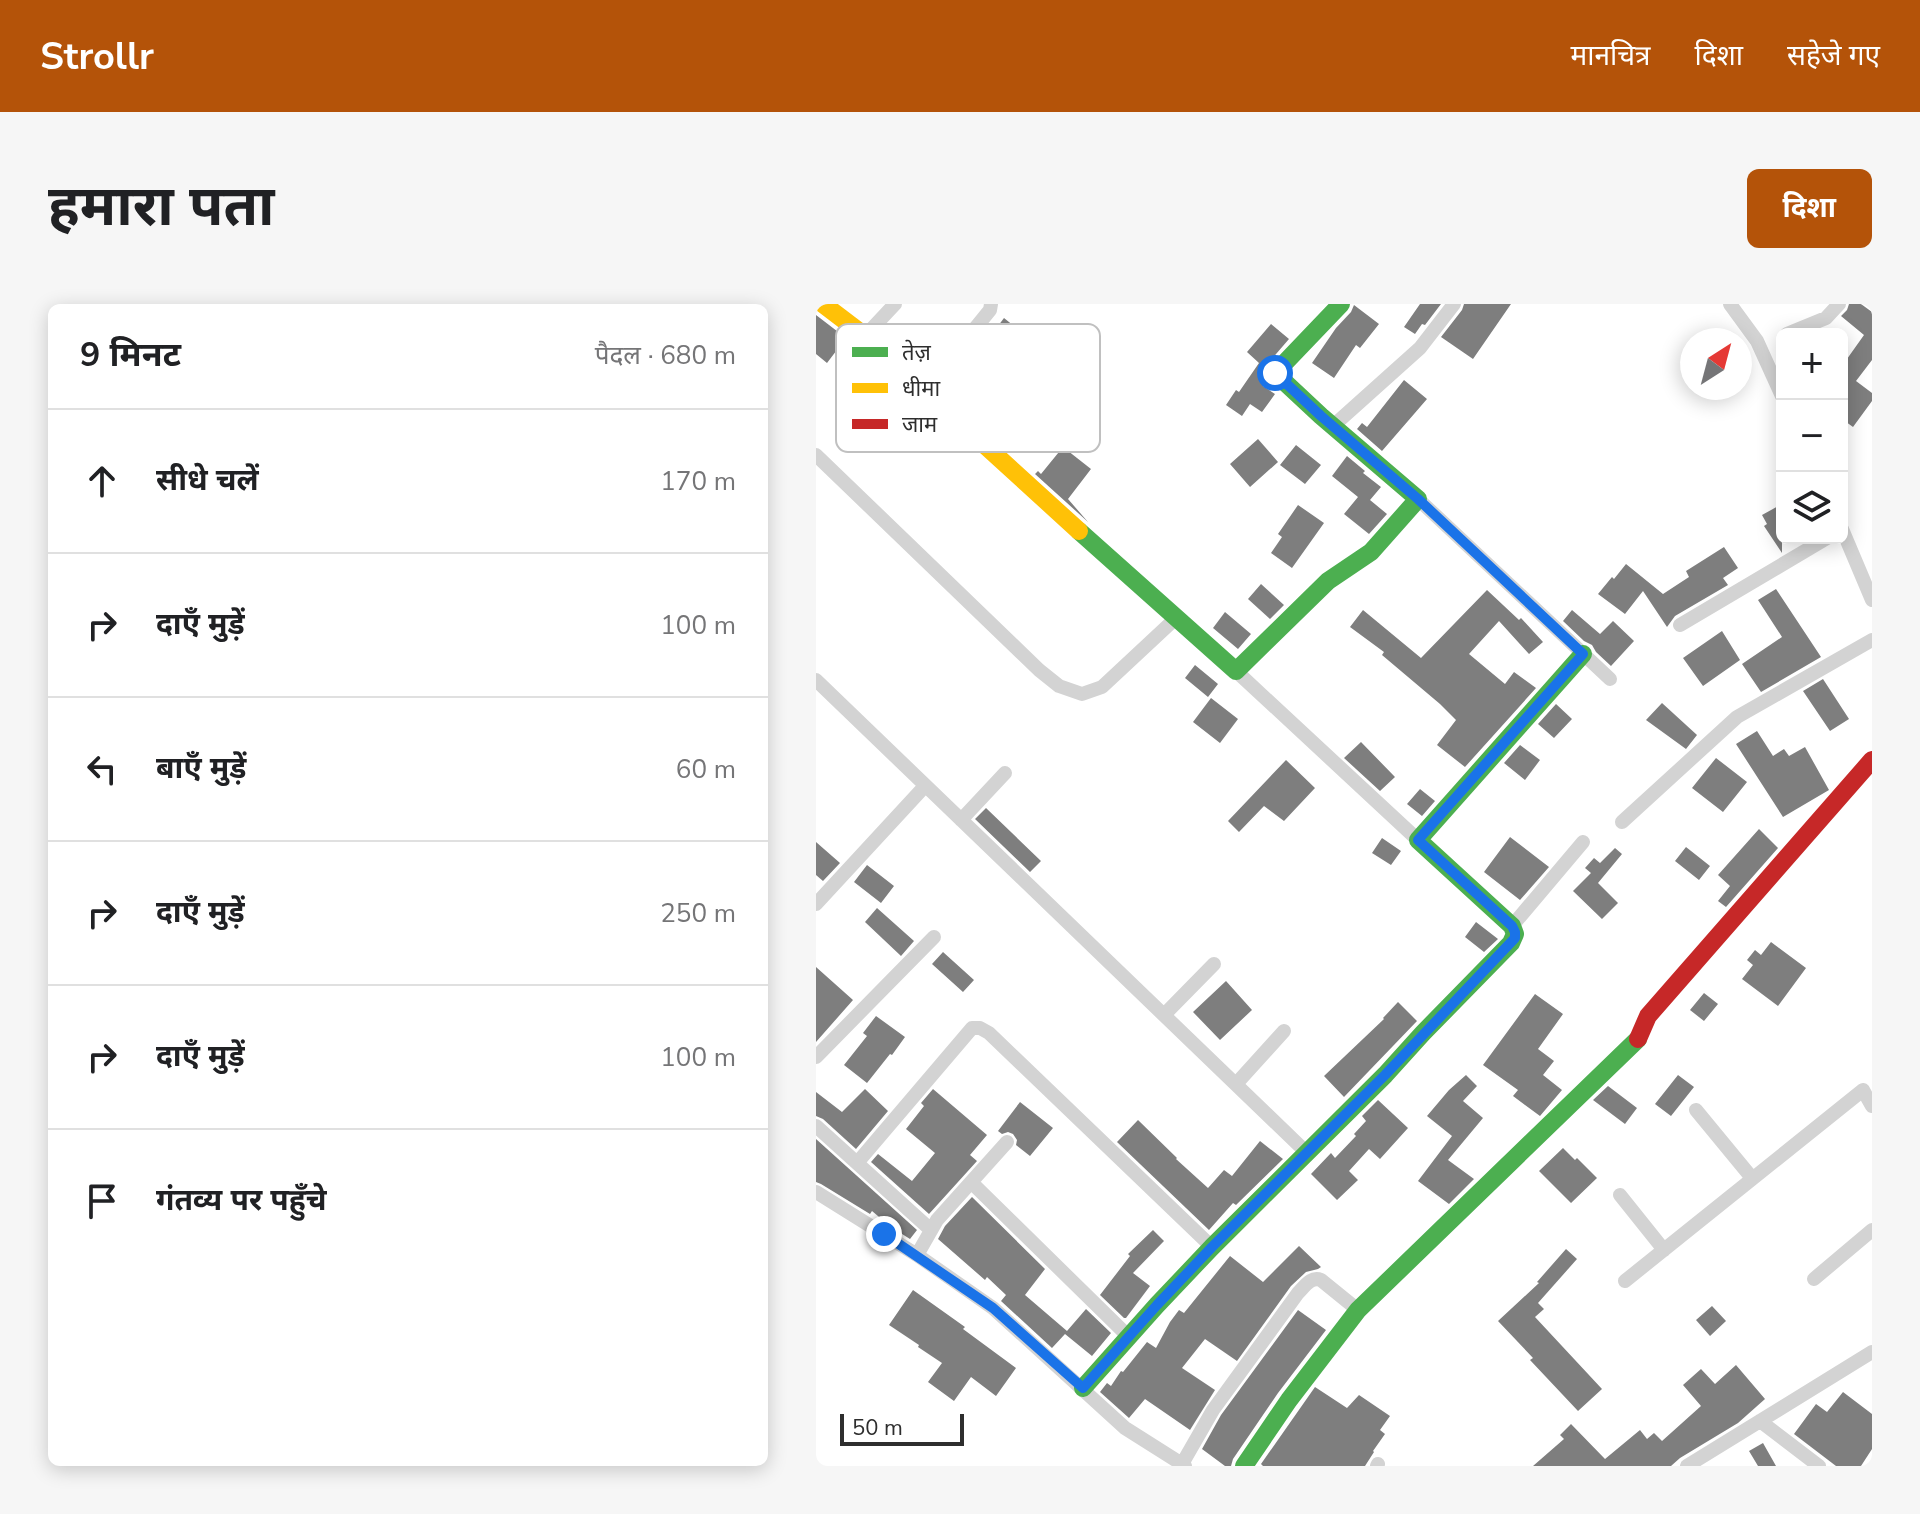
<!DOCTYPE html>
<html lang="hi">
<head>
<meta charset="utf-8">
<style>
  :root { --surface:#fff; --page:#f6f6f6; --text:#202124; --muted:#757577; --line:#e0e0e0; --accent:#b45309 }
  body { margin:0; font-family:"Nunito Sans","Noto Sans Devanagari",sans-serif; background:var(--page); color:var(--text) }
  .controls { position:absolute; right:24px; top:24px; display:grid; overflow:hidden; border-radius:12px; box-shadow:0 4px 20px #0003 }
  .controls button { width:72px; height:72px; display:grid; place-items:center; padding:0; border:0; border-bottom:2px solid var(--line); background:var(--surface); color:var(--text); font:40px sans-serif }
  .compass { position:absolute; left:864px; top:24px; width:72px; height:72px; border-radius:50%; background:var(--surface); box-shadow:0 4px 20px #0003; rotate:36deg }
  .scale { position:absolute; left:24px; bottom:20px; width:124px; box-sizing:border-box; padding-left:8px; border:4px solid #2e2e2e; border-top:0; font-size:22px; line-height:28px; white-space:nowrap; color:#2e2e2e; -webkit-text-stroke:6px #fff; paint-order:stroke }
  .stop { position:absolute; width:24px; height:24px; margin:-18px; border:6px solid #1a73e8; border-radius:50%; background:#fff }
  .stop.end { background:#1a73e8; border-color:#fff; box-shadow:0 2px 8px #0008 }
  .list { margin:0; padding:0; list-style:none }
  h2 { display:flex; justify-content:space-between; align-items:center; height:104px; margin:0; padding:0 32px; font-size:34px }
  h2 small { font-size:26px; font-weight:400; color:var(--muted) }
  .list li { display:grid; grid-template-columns:52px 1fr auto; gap:24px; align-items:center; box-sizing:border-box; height:144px; padding:0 32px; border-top:2px solid var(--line) }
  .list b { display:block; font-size:30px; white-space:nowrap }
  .list em { font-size:26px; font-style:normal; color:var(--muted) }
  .icon { flex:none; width:44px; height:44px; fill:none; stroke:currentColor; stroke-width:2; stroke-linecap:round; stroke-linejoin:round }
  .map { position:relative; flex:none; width:1056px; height:1162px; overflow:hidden; border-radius:12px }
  header { display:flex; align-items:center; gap:48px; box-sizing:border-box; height:112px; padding:0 40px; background:var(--accent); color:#fff }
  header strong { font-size:38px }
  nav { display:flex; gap:44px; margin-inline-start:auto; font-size:28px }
  .intro { display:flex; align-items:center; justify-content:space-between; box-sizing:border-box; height:192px; padding:0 48px }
  h1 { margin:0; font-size:56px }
  .button { padding:20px 36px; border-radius:12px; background:var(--accent); color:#fff; font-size:28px; font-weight:700 }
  main { display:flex; gap:48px; padding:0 48px }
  aside { flex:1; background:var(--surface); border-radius:12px; box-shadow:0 4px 20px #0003 }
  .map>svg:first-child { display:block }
  .building { fill:#7e7e7e }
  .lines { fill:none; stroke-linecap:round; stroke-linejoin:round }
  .street { stroke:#d3d3d3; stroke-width:14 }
  .fast { stroke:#4caf50; stroke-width:18 }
  .slow { stroke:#ffc107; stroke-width:18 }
  .jam { stroke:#c62828; stroke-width:18 }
  .route { stroke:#1a73e8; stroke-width:10 }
  .key { fill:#fff; stroke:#c0c0c0; stroke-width:2 }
  .key-label { font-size:22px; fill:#2e2e2e }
</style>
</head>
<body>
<header>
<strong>Strollr</strong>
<nav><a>मानचित्र</a><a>दिशा</a><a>सहेजे गए</a></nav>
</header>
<div class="intro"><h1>हमारा पता</h1><a class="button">दिशा</a></div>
<main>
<aside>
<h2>9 मिनट<small>पैदल · 680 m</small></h2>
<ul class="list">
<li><svg class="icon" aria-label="ahead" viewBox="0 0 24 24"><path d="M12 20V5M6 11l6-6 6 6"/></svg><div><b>सीधे चलें</b></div><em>170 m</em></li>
<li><svg class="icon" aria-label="right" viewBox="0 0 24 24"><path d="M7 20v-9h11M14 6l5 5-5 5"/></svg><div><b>दाएँ मुड़ें</b></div><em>100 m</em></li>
<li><svg class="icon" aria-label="left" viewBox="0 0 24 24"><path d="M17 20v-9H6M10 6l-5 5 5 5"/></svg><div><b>बाएँ मुड़ें</b></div><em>60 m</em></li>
<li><svg class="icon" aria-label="right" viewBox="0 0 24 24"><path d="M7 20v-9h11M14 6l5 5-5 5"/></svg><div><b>दाएँ मुड़ें</b></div><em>250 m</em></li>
<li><svg class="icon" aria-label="right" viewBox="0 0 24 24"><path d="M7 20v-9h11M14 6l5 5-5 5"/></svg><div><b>दाएँ मुड़ें</b></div><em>100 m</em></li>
<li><svg class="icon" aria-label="arrive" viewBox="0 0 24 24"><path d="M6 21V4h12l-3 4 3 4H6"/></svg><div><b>गंतव्य पर पहुँचे</b></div></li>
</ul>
</aside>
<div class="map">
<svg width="1056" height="1162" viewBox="0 0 1056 1162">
  <rect width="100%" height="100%" fill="#fff"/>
  <path class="building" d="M 604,0 L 625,0 L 609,21 L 606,20 L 599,30 L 588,23 Z
    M 648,0 L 695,0 L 657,55 L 625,33 L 646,6 Z
    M 1033,0 L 1045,0 L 1056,8 L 1056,56 L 1040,77 L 1056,89 L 1056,97 L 1037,123 L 1026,115 L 1026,62 L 1048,31 L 1025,12 L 1031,6 Z
    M 538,1 L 563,20 L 544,44 L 540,41 L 518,74 L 496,59 L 520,24 L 535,8 Z
    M 0,11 L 30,34 L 11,59 L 0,50 Z
    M 188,14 L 213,34 L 197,53 L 173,34 Z
    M 455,20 L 473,35 L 447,65 L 446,72 L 450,78 L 447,82 L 459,90 L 446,108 L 434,100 L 426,112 L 410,101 L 420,86 L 423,88 L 443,59 L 431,48 Z
    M 588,76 L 611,95 L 566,147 L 541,125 L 546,119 L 551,123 Z
    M 442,135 L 462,158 L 434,183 L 414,160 Z
    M 480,141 L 505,161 L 489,180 L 464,161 Z
    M 247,143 L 275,165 L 252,195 L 272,218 L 219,170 L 222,167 L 225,170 Z
    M 531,152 L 549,167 L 547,169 L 565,183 L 554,196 L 571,210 L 553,230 L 528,210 L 542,193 L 516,172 Z
    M 966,200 L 966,249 L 948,222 L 951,220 L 946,211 Z
    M 482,201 L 508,219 L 476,264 L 455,249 L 466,233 L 462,230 Z
    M 908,243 L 922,264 L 907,274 L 912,281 L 859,312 L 851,323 L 827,287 L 809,310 L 782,290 L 796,273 L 798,275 L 810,260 L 847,290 L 873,273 L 870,267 Z
    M 445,280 L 468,301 L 454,315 L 432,295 Z
    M 960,285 L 1005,353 L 945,388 L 926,360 L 966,333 L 942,296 Z
    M 671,286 L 703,316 L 705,314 L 727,338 L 713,350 L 683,317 L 653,350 L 689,380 L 698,368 L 720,384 L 649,463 L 621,441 L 640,416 L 624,400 L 566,351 L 568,348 L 534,323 L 547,306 L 605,354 Z
    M 756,306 L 784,330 L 797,317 L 818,337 L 795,362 L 780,348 L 776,341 L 768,337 L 747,317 Z
    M 409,308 L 435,330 L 422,345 L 397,324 Z
    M 906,327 L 924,356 L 887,382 L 867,354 Z
    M 379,361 L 402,380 L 392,393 L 369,374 Z
    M 1007,375 L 1033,415 L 1014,427 L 987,387 Z
    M 395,394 L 422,415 L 404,439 L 377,418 Z
    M 846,399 L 881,431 L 870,445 L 830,416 Z
    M 740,400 L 756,415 L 738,434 L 722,420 Z
    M 941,427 L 957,452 L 968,445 L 973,452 L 989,443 L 1013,486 L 967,513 L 920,440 Z
    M 545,438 L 579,473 L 564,487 L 528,454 Z
    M 704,441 L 724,456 L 709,476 L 688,459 Z
    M 900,454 L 931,478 L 907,508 L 876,484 Z
    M 470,456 L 499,484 L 468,517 L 448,502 L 423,528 L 412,517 Z
    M 604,485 L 619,497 L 606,512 L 591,500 Z
    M 170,504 L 225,557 L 214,568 L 159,515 Z
    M 943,525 L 962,544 L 910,603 L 902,597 L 914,582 L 902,571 Z
    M 694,533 L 733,563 L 704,596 L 668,568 Z
    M 566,534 L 585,547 L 575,561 L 556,549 Z
    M 0,538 L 24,559 L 7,577 L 0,571 Z
    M 870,543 L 894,562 L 883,576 L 859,557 Z
    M 799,544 L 806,550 L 782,579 L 802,599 L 786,615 L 757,587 L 775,569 L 769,564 L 778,554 L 784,559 Z
    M 51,561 L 78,582 L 65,599 L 38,578 Z
    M 61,604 L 98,637 L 85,652 L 49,618 Z
    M 660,618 L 682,635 L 668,648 L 649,633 Z
    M 955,638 L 990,664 L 962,702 L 926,675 L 937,661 L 931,656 L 939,646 L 945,651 Z
    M 127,648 L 158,676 L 147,688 L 116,660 Z
    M 0,663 L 37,696 L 0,738 Z
    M 410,677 L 436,706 L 404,736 L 377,708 Z
    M 888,689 L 902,700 L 888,717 L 874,706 Z
    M 719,690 L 747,710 L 722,745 L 738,757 L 727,771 L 746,786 L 724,812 L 697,792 L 702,786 L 667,761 Z
    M 582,698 L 601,717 L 528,793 L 508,772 L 568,715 L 567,714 Z
    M 60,712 L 89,733 L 76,751 L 74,750 L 51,779 L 28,761 L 51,732 L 47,729 Z
    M 650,771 L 661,782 L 647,797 L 667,814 L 632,856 L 658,875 L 633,900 L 602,877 L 636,832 L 611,812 L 633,786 Z
    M 862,771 L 878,783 L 855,812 L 839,800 Z
    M 792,782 L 821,804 L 809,820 L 777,796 Z
    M 49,785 L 72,807 L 40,845 L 7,815 L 0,812 L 0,788 L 26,808 Z
    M 117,785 L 171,831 L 154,851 L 161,857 L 113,910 L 55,858 L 62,850 L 96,877 L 119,849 L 90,825 L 108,802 L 105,799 Z
    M 562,796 L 592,824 L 564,855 L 553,845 L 533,867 L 542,876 L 521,896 L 495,870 L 515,849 L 519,854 L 540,832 L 538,830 L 550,817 L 546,812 Z
    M 204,798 L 237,824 L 214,852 L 200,841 L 201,836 L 197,830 L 192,828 L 186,830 L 182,827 Z
    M 322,816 L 361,854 L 360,855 L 392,884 L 408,866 L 416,872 L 444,837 L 467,855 L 420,901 L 417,899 L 393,926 L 301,838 Z
    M 0,835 L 101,926 L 94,935 L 75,923 L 56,907 L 54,910 L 5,880 L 0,878 Z
    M 747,844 L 759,856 L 761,854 L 781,874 L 755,899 L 723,867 Z
    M 156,893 L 229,965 L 209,991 L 251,1027 L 270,1005 L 295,1029 L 276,1052 L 249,1030 L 236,1044 L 185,997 L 190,991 L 171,973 L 169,976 L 122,935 L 129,922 Z
    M 337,926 L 348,937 L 317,969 L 334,982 L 310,1014 L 308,1014 L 284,991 L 314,952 L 312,950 Z
    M 483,942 L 505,963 L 502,965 L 490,968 L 475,982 L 421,1057 L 389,1035 L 366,1064 L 399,1086 L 374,1126 L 329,1095 L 313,1114 L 284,1088 L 291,1079 L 295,1082 L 305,1067 L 307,1068 L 331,1038 L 340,1044 L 354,1018 L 363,1006 L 368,1009 L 414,952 L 447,978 Z
    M 750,945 L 761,955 L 722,999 L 728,1005 L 719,1013 L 786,1085 L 762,1107 L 714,1056 L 717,1054 L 682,1017 L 723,979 L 721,978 Z
    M 97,986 L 149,1023 L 147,1025 L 200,1064 L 180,1092 L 155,1073 L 138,1097 L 112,1078 L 126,1059 L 102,1043 L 103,1041 L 73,1021 Z
    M 896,1002 L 910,1017 L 894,1032 L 880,1016 Z
    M 482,1006 L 510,1026 L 462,1089 L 417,1155 L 415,1162 L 409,1162 L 386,1145 L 405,1111 Z
    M 920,1061 L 949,1095 L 922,1119 L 864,1154 L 855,1162 L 717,1162 L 748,1135 L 744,1131 L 755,1120 L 789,1155 L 824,1126 L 831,1135 L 838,1129 L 846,1137 L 885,1102 L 867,1081 L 885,1065 L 899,1080 Z
    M 499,1083 L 531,1104 L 543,1091 L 574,1112 L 564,1126 L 569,1130 L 557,1147 L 558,1148 L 549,1162 L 447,1162 L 445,1160 Z
    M 1027,1088 L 1056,1110 L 1056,1145 L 1045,1162 L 1020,1162 L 978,1130 L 1000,1100 L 1011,1108 Z
    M 947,1139 L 960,1162 L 942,1162 L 933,1147 Z"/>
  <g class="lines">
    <path class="street" d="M 914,0 L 941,37 L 966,92
      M 971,30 L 1010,14 L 1023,0
      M 49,32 L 79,0
      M 108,87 L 174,6 L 175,0
      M 517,122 L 604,44 L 638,0
      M 0,151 L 223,366 L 243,382 L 266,390 L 286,383 L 360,314
      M 602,195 L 794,375
      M 1026,225 L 1056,296
      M 864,321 L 1011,234
      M 420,367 L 602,536
      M 0,376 L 490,848
      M 145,516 L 189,469
      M 806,518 L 921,413 L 1056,336
      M 0,600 L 109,482
      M 696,622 L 767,538
      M 348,711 L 398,660
      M 0,753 L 118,633
      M 420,780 L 468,727
      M 880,806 L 936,874
      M 0,822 L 115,926
      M 41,859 L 156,724 L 164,724 L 173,729 L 396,943
      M 155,878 L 313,1033
      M 0,888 L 101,951 L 177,1004 L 309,1124 L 369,1162
      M 804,891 L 848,946
      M 101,951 L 121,916 L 191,838
      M 998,975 L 1056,926
      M 809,977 L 1047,786 L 1056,802
      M 944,1117 L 1003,1162
      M 366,1160 L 397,1106 L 482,989 C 489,982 495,972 505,976 L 542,1006
      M 561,1162 L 562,1160
      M 871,1162 L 1056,1048"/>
    <path class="fast" d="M 263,227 L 420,367 L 512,277 L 555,248 L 602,195 L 505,112 L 459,69 L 525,0
      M 267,1084 L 341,1001 L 396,943 L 569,771 L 607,729 L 695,639 L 699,630 L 696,622 L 602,536 L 767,350
      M 428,1162 L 473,1096 L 542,1006 L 822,735"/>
    <path class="slow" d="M 7,0 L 49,32 L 263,227"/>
    <path class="jam" d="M 822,735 L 832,712 L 1056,456"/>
  </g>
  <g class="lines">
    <path class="route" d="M 68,930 L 177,1004 L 267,1084 L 341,1001 L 396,943 L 569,771 L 699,634 L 699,628 L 696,622 L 602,536 L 767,350 L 602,195 L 505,112 L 459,69"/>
  </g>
  <rect x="20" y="20" width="264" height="128" rx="12" class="key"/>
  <rect x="36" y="43" width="36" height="10" fill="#4caf50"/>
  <rect x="36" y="79" width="36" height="10" fill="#ffc107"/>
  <rect x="36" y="115" width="36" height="10" fill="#c62828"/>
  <g class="key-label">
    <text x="86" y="56">तेज़</text>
    <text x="86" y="92">धीमा</text>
    <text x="86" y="128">जाम</text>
  </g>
</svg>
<div class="controls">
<button>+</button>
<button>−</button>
<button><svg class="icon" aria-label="layers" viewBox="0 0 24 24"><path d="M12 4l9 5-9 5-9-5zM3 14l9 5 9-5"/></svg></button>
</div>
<svg class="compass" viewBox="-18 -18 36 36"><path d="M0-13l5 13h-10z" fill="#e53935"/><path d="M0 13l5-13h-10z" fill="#757577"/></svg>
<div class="scale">50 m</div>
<div class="stop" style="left:459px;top:69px"></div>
<div class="stop end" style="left:68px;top:930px"></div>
</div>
</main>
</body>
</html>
